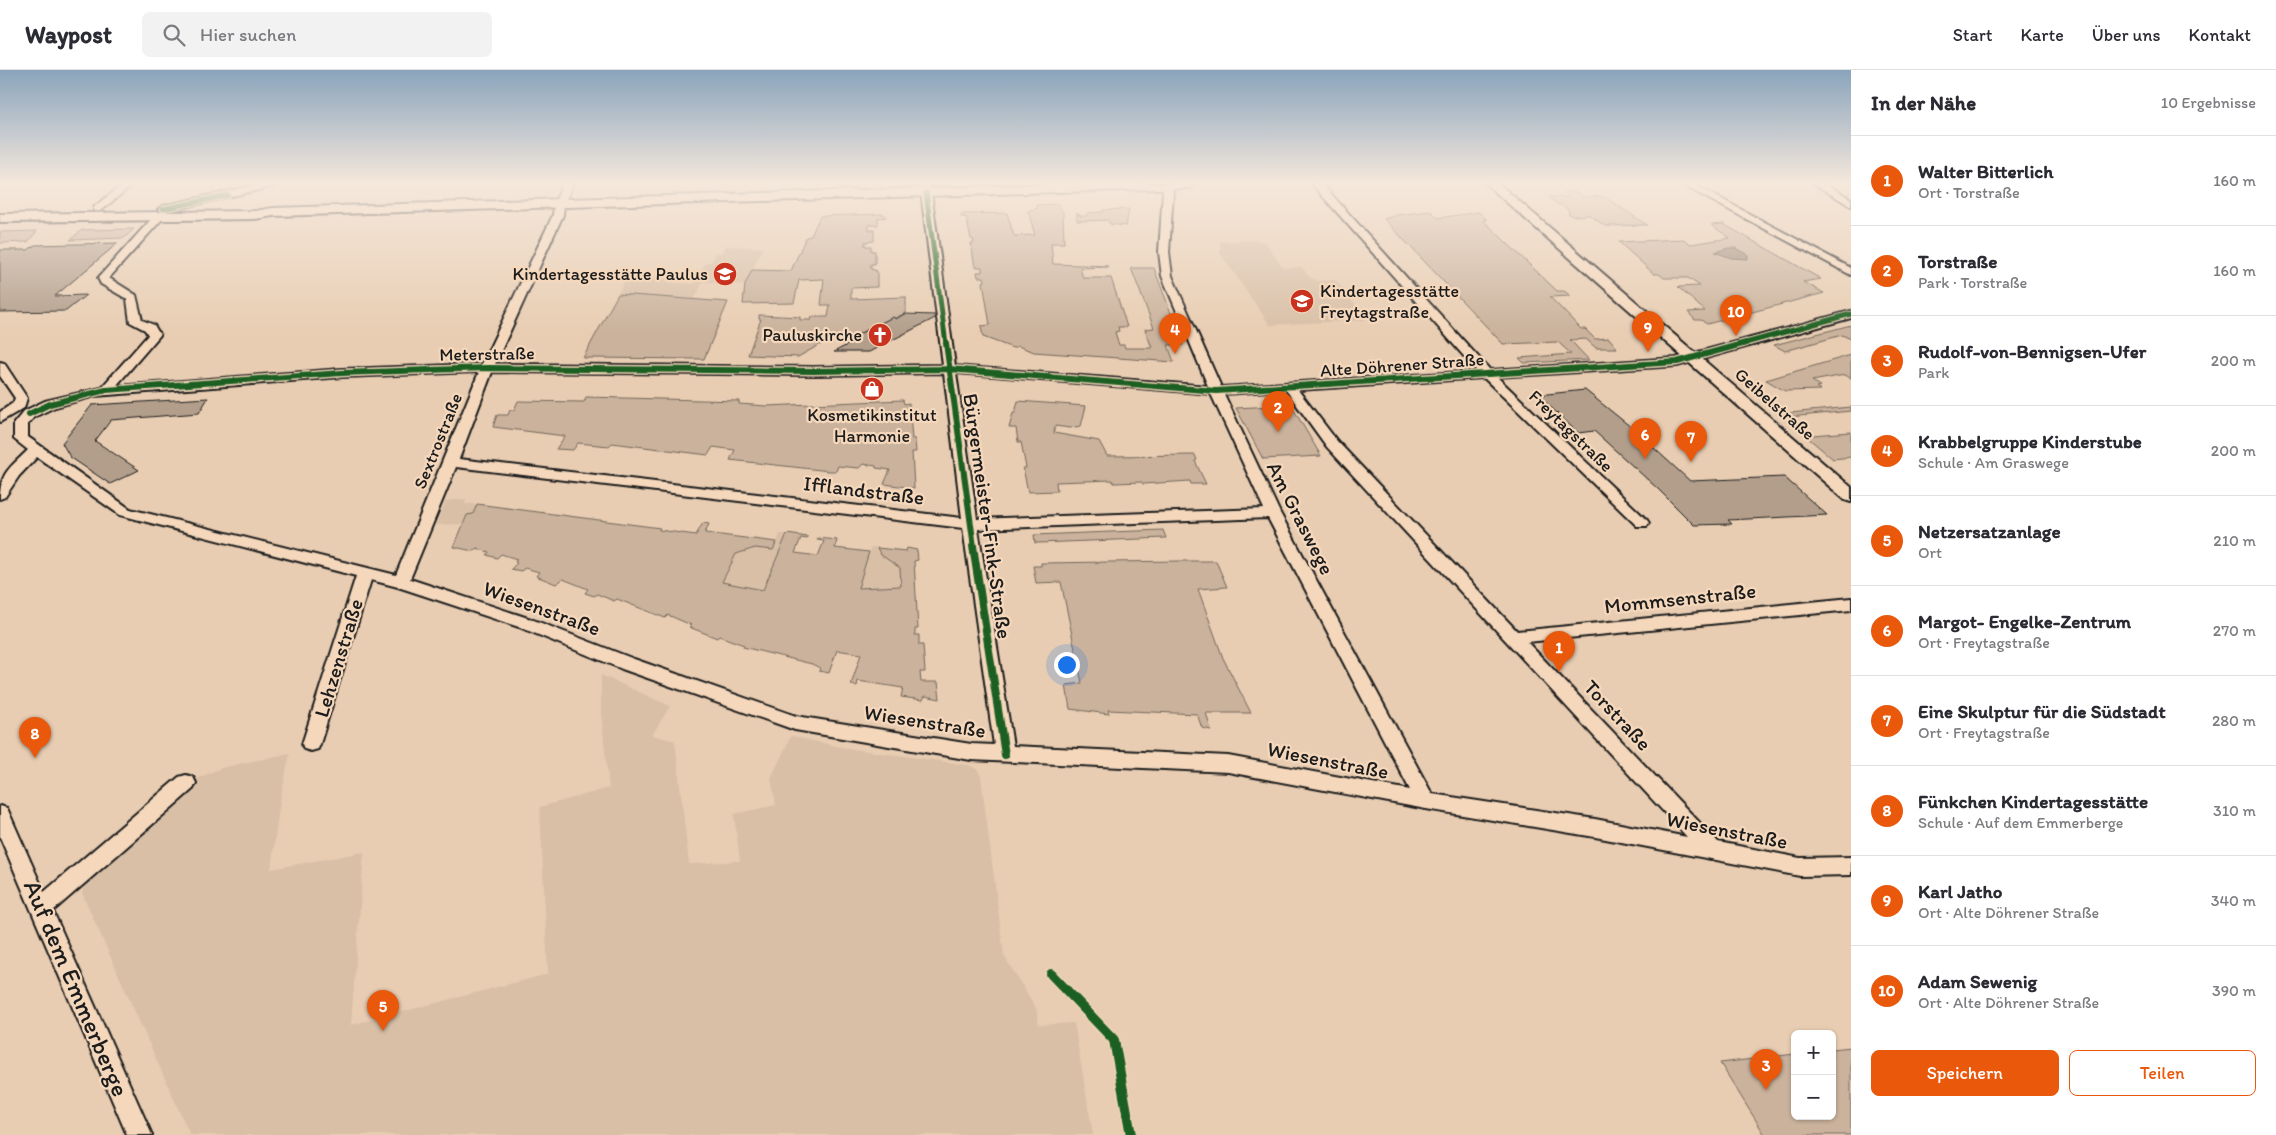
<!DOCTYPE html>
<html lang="de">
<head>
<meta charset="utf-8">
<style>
  :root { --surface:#fff; --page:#f2f2f3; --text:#2b2b33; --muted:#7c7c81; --line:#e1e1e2; --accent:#ea580c }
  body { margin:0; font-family:Itim,sans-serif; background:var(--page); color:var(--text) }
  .controls { position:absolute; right:15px; bottom:15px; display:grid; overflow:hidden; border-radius:8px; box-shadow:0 1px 4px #0004 }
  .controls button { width:45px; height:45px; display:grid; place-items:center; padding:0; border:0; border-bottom:1px solid var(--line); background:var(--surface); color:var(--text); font:25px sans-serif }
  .you { position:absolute; left:1066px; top:594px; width:18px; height:18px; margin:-12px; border:4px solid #fff; border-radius:50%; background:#1a73e8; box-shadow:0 0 0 8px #1a73e833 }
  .badge { display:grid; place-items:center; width:32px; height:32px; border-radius:50%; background:var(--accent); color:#fff; font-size:16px; font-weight:700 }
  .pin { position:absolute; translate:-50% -41px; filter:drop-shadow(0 1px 2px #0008) }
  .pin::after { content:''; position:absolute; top:26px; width:18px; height:15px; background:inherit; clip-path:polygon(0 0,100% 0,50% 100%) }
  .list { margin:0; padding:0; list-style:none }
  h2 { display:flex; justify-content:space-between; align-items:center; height:65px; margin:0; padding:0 20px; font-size:21px }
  h2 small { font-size:16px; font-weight:400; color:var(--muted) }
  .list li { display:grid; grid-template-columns:32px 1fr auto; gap:15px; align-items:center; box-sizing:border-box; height:90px; padding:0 20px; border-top:1px solid var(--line) }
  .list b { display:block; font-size:19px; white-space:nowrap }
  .list p { margin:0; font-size:16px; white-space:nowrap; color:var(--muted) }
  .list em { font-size:16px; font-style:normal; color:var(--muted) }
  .actions { display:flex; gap:10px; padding:15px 20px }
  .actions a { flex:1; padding:11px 0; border:1px solid var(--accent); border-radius:8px; text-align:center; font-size:18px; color:var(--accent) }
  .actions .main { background:var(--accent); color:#fff }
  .icon { flex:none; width:28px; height:28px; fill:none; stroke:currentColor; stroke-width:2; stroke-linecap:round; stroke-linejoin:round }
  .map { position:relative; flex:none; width:1851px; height:1065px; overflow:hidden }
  header { display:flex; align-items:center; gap:30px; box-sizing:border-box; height:70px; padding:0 25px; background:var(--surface); border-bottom:1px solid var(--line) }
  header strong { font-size:24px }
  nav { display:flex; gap:28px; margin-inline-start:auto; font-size:18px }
  .search { width:350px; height:45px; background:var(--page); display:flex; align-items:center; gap:12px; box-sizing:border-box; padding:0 18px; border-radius:8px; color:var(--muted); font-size:19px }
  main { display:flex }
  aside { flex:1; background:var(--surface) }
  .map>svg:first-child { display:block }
  .built { fill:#d8bfa6 }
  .green { fill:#cab29c; stroke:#73675c }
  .water { fill:#9d8b7b; stroke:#695f55 }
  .building { fill:#b29e8b; stroke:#1c1c1c }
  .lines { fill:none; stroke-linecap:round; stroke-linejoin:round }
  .minor-casing { stroke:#1c1c1c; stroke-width:4 }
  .tertiary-casing { stroke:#1c1c1c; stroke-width:4 }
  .secondary-casing { stroke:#1c1c1c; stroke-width:4 }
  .minor { fill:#f5d8bc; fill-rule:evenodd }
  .tertiary { fill:#f5d8bc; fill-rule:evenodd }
  .secondary { fill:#f5d8bc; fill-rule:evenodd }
  .cycleway-far3-casing { stroke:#f5d8bc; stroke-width:7 }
  .cycleway-far2-casing { stroke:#f5d8bc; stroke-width:9 }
  .cycleway-far1-casing { stroke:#f5d8bc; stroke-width:11 }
  .cycleway-casing { stroke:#f5d8bc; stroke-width:13 }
  .cycleway-far3 { stroke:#1b5e20; stroke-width:5 }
  .cycleway-far2 { stroke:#1b5e20; stroke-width:6 }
  .cycleway-far1 { stroke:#1b5e20; stroke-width:8 }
  .cycleway { stroke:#1b5e20; stroke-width:10 }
  .labels { text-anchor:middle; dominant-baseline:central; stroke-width:4.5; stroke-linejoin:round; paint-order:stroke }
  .far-poi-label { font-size:18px; fill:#1c1c1c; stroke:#f5d8bc; text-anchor:end }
  .far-street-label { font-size:18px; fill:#1c1c1c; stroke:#f5d8bc }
  .street-label { font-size:21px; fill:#1c1c1c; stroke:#f5d8bc }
  .near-street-label { font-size:25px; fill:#1c1c1c; stroke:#f5d8bc }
</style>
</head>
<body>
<header>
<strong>Waypost</strong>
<div class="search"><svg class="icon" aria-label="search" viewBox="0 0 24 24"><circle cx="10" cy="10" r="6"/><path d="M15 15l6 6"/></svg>Hier suchen</div>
<nav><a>Start</a><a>Karte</a><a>Über uns</a><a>Kontakt</a></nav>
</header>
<main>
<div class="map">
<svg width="1851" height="1065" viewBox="0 0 1851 1065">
  <rect width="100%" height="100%" fill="#e8cdb2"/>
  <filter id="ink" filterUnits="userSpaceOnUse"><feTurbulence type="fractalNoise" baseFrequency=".02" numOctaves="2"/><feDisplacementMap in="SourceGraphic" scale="10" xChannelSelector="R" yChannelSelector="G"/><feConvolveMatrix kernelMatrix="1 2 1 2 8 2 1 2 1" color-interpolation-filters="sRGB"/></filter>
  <g filter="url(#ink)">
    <path class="built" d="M 1252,170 L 1265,172 L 1283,198 L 1302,197 L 1309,207 L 1318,211 L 1336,210 L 1367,250 L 1270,255 L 1220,183 L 1220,172 Z
      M 726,176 L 763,178 L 745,215 L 703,212 L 694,230 L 618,224 L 625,210 L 668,208 L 666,212 L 694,214 L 706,192 L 711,192 L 716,183 L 722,183 Z
      M 466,429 L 465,434 L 476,434 L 473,445 L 467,445 L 463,454 L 435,455 L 446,431 Z
      M 780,464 L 787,464 L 763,520 L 722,512 L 736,484 L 755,478 L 773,480 Z
      M 871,477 L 877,478 L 881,485 L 900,498 L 901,516 L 857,518 Z
      M 601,605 L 670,636 L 652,665 L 675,671 L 689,794 L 740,791 L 734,744 L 776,735 L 771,708 L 791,666 L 845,678 L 969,695 L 978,700 L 981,707 L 1004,886 L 1036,938 L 1039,955 L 1074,953 L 1093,1065 L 190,1065 L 82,823 L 85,813 L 196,709 L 221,698 L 290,683 L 280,730 L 271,799 L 364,782 L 351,955 L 548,904 L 540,737 L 609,718 L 601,642 Z"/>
    <path class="green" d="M 1576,121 L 1583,127 L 1603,126 L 1647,155 L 1605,156 L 1590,145 L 1572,146 L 1568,143 L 1570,142 L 1562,135 L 1558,135 L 1549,127 L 1569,127 L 1564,122 Z
      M 1058,134 L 1063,143 L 1064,173 L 1051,173 L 1053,194 L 1108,196 L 1109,197 L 1080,198 L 1083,208 L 1111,208 L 1127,257 L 1118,257 L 1119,261 L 1115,262 L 1119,275 L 1124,275 L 1125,278 L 1152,278 L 1145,259 L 1154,258 L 1131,198 L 1154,198 L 1183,275 L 1168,275 L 1174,292 L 1034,282 L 1018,276 L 1013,278 L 983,267 L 981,256 L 990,255 L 983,212 L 985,211 L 984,207 L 978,207 L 977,202 L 982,202 L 982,197 L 975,197 L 971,173 L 974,173 L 973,169 L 971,169 L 966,147 L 961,147 L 961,144 L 1007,143 L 1014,166 L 1035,165 L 1028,141 L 1038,138 L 1036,135 Z
      M 1129,139 L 1126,156 L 1110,154 L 1108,150 L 1077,151 L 1077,143 L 1080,146 L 1087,146 L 1087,143 L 1103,142 L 1103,140 Z
      M 1431,141 L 1438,148 L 1479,142 L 1487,150 L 1483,150 L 1557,221 L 1564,221 L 1571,226 L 1550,227 L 1581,259 L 1585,259 L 1595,269 L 1609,268 L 1617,278 L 1596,278 L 1586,269 L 1570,270 L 1589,290 L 1524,293 L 1519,288 L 1571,284 L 1558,272 L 1503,274 L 1384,149 L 1397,145 Z
      M 884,144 L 886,147 L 878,148 L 878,155 L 869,155 L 869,160 L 874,160 L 874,171 L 865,172 L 865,176 L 871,176 L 871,181 L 875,181 L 875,194 L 871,194 L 871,199 L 877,201 L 877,217 L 851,218 L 851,229 L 906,227 L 906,243 L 846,270 L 835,266 L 798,287 L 748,285 L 761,249 L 759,249 L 759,245 L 800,247 L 800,250 L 811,250 L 812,247 L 828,247 L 830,235 L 821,235 L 824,209 L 799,210 L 794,233 L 743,234 L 745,215 L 752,200 L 791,201 L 806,167 L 811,166 L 820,146 Z
      M 1723,154 L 1821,209 L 1803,212 L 1824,223 L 1707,254 L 1701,250 L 1695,250 L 1688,242 L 1705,241 L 1678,217 L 1700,216 L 1688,208 L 1664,208 L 1659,204 L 1654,204 L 1619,172 L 1683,169 L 1691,174 L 1730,168 L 1711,155 Z
      M 134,159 L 124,168 L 70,170 L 82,160 Z
      M 37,161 L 28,172 L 0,173 L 0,162 Z
      M 618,224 L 728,232 L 704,289 L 583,288 Z
      M 1851,255 L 1851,269 L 1842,265 L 1785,281 L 1774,275 Z
      M 1851,285 L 1851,308 L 1845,305 L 1812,311 L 1821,316 L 1816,317 L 1821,320 L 1785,321 L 1766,310 Z
      M 586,327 L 739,331 L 739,334 L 767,336 L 903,330 L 904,334 L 909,333 L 912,369 L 915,369 L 916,382 L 912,382 L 914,418 L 884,414 L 890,400 L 876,398 L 876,396 L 863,394 L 859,398 L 838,396 L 836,401 L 830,401 L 730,390 L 735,380 L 713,377 L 708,385 L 612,373 L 609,376 L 578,373 L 573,380 L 556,379 L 565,366 L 493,357 L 497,345 L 508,345 L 510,340 L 514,340 L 518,331 L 584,332 Z
      M 1018,331 L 1086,336 L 1081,356 L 1070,358 L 1055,356 L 1054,363 L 1099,371 L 1107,386 L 1195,385 L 1197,390 L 1195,391 L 1206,414 L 1191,414 L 1190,411 L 1143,414 L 1142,412 L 1114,413 L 1112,410 L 1056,412 L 1057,421 L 1028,422 L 1023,398 L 1026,398 L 1021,372 L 1018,372 L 1016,358 L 1009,358 L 1013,343 L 1015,343 Z
      M 1291,335 L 1321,386 L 1263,389 L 1236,338 Z
      M 1851,337 L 1851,341 L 1789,347 L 1813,365 L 1851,362 L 1851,387 L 1833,389 L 1780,344 Z
      M 477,434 L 660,458 L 659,460 L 696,465 L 703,453 L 709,454 L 705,463 L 777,472 L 773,480 L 755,478 L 736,484 L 722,512 L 763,520 L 787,464 L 808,467 L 807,469 L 801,468 L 795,483 L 818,486 L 824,471 L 817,470 L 818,468 L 837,470 L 835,478 L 869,482 L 858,518 L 901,516 L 900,498 L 881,485 L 877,478 L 906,481 L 907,478 L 917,480 L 918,490 L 914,491 L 918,559 L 915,559 L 915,565 L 919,565 L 919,575 L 923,575 L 925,602 L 920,602 L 921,612 L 938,612 L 940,629 L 925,626 L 923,630 L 901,627 L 903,618 L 858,611 L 857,616 L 851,615 L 861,584 L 837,580 L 829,603 L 819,601 L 820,598 L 812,594 L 743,577 L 744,575 L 719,566 L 717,568 L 689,557 L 691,555 L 668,545 L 665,548 L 617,529 L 614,531 L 597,524 L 594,526 L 585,523 L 588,519 L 563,509 L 556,514 L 536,506 L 539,502 L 525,498 L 521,501 L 511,499 L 517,493 L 515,492 L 517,489 L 501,484 L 497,488 L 487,485 L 489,482 L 477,478 L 473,481 L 454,477 L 467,445 L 473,444 Z
      M 1163,460 L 1166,468 L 1038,473 L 1035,473 L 1034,465 Z
      M 1179,491 L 1216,491 L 1227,517 L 1198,519 L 1223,588 L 1251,643 L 1206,643 L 1211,660 L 1202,658 L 1197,644 L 1108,640 L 1109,644 L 1070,639 L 1066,615 L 1082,613 L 1061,512 L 1036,513 L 1033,496 L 1041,496 L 1041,493 Z
      M 1851,977 L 1851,1065 L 1765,1065 L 1720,993 L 1795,984 L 1795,1046 L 1832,1046 L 1832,979 Z"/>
    <path class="water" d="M 1728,178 L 1735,178 L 1748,185 L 1748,189 L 1731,188 L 1715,182 Z"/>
    <path class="building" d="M 118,173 L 55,226 L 86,225 L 66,241 L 0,242 L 0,180 L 28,180 L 35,175 Z
      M 904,244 L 935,245 L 935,248 L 869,282 L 834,282 L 851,273 L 846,270 L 893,247 L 896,249 Z
      M 1585,320 L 1632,358 L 1690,411 L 1784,407 L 1827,445 L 1728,450 L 1732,454 L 1694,455 L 1658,419 L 1594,361 L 1578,363 L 1538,325 Z
      M 208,328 L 199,343 L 111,350 L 95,371 L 139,400 L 110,414 L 70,387 L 62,373 L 92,335 Z"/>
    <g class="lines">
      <g class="minor-casing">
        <path id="minor" d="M 123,114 L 134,114 L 100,141 L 94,141 L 94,137 Z
          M 259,114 L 276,114 L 271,117 L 163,142 L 158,139 L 163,136 Z
          M 563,114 L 573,114 L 564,134 L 563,145 L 495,294 L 814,297 L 943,295 L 920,114 L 930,114 L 955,296 L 1208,316 L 1162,206 L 1159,182 L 1163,122 L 1162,114 L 1170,114 L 1173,122 L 1169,182 L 1172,206 L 1221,317 L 1477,301 L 1312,114 L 1322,114 L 1490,300 L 1676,288 L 1851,241 L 1851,248 L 1677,296 L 1497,307 L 1647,450 L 1649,453 L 1647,456 L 1637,456 L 1484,308 L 1298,320 L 1337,371 L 1517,561 L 1851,528 L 1851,540 L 1527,572 L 1718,772 L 1800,788 L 1851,787 L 1851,805 L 1800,806 L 1595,767 L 1426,739 L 1228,702 L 971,690 L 795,660 L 622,599 L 519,557 L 398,517 L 371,510 L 320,674 L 318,679 L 311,681 L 304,679 L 302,674 L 356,506 L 120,445 L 37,387 L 19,406 L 5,427 L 0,429 C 0,402 10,398 28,380 L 14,369 L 14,353 L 24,341 L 45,331 L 101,318 L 148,265 L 145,260 L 130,252 L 127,229 L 101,214 L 98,208 L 155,145 L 159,144 L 164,147 L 109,208 L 136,225 L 142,250 L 154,255 L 160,265 L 116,316 L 342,299 L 482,294 L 553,145 L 554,134 ZM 479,302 L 396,505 L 130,439 L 28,367 L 28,354 L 34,347 L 55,337 L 95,326 L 342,307 ZM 492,302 L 814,305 L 944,303 L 962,448 L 459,389 ZM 956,303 L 1211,324 L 1264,439 L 977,449 ZM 1286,320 L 1327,377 L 1687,767 L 1595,749 L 1432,724 L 1280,443 L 1224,324 ZM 456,397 L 963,458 L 994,675 L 971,674 L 796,646 L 634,589 L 531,549 L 410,509 ZM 1268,448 L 1410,720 L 1228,686 L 1013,676 L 978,459 Z
          M 1681,114 L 1693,114 L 1851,198 L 1851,205 Z
          M 1814,114 L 1826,114 L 1851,129 L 1851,136 Z
          M 0,292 L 4,293 L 27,328 L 24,338 L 0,352 L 0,342 L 13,333 L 15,328 L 0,306 Z
          M 186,705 L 193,707 L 196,713 L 193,719 L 53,841 L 152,1065 L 127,1065 L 0,767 L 0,736 L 7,738 L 44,822 L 179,707 Z"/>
      </g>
      <g class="tertiary-casing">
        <path id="tertiary" d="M 1486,114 L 1499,114 L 1851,417 L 1851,432 L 1845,430 Z"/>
      </g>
      <g class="secondary-casing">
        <path id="secondary" d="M 1061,114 L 1196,114 L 1189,118 L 273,146 L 255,149 L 0,152 L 0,144 L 255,141 L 273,138 Z"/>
      </g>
      <use href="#minor" class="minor"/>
      <use href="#tertiary" class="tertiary"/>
      <use href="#secondary" class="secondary"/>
      <g class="cycleway-far3-casing">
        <path id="cycleway-far3" d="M 926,123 L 946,274
          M 163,139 L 228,125
          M 1742,274 L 1851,244"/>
      </g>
      <g class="cycleway-far2-casing">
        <path id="cycleway-far2" d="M 946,273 L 974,477
          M 29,344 L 50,334 L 106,320 L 342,303 L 487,298 L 814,301 L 949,299 L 1216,321 L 1677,292 L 1746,273"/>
      </g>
      <g class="cycleway-far1-casing">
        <path id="cycleway-far1" d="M 973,476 L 1005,685"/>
      </g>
      <g class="cycleway-casing">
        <path id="cycleway" d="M 1051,904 L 1114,970 L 1131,1065"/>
      </g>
      <use href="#cycleway-far3" class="cycleway-far3"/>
      <use href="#cycleway-far2" class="cycleway-far2"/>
      <use href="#cycleway-far1" class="cycleway-far1"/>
      <use href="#cycleway" class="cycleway"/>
    </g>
  </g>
  <linearGradient id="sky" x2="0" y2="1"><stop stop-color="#8aa4bc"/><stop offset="0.43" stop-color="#f5e8dc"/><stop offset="1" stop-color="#f5e8dc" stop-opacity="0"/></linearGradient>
  <rect width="1851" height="263" fill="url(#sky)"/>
  <defs>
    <g id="school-disc" transform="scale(1.25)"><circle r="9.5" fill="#c8321e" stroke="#f5d8bc"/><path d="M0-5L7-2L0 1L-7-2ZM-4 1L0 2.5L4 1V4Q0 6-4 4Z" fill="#fff"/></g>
    <g id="church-disc" transform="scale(1.25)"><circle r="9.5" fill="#c8321e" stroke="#f5d8bc"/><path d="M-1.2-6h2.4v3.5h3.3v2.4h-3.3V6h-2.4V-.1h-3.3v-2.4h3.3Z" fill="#fff"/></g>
    <g id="shop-disc" transform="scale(1.25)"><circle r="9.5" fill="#c8321e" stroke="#f5d8bc"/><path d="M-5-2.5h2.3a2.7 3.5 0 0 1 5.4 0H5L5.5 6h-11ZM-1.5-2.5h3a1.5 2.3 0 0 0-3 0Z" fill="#fff"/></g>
  </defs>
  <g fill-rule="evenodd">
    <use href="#school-disc" x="725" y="204"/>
    <use href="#school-disc" x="1302" y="231"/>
    <use href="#church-disc" x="880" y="265"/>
    <use href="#shop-disc" x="872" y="319"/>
  </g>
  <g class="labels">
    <g class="far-poi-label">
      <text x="708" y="204">Kindertagesstätte Paulus</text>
      <text x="1320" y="221" text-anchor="start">Kindertagesstätte<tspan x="1320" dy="21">Freytagstraße</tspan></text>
      <text x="862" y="265">Pauluskirche</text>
      <text x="872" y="345" text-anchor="middle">Kosmetikinstitut<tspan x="872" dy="21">Harmonie</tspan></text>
    </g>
    <g class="far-street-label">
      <text transform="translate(487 284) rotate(-1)">Meterstraße</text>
      <text transform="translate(1402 295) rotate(-4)">Alte Döhrener Straße</text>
      <text transform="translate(1775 334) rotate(41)">Geibelstraße</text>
      <text transform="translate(1571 361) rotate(44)">Freytagstraße</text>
      <text transform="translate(438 371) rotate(-68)">Sextrostraße</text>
    </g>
    <g class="street-label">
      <text transform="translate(864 420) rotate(7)">Ifflandstraße</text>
      <text transform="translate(988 446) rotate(82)">Bürgermeister-Fink-Straße</text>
      <text transform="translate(1301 448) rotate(63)">Am Graswege</text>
      <text transform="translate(1680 528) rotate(-6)">Mommsenstraße</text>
      <text transform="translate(542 538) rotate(20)">Wiesenstraße</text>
      <text transform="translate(338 588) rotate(-73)">Lehzenstraße</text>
      <text transform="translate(1618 645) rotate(47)">Torstraße</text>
      <text transform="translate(925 651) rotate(9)">Wiesenstraße</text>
      <text transform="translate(1328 690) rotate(11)">Wiesenstraße</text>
      <text transform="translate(1727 760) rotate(11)">Wiesenstraße</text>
    </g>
    <g class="near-street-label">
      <text transform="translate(77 918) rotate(67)">Auf dem Emmerberge</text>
    </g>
  </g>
</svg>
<div class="controls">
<button>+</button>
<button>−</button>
</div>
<div class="you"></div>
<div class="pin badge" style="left:1559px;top:602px">1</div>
<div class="pin badge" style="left:1278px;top:362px">2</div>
<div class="pin badge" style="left:1766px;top:1020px">3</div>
<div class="pin badge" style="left:1175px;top:284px">4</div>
<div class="pin badge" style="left:383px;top:961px">5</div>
<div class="pin badge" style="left:1645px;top:389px">6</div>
<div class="pin badge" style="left:1691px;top:392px">7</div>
<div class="pin badge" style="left:35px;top:688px">8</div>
<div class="pin badge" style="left:1648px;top:282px">9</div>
<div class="pin badge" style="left:1736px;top:266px">10</div>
</div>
<aside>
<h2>In der Nähe<small>10 Ergebnisse</small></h2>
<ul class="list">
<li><span class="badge">1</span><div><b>Walter Bitterlich</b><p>Ort · Torstraße</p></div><em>160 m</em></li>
<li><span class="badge">2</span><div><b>Torstraße</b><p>Park · Torstraße</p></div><em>160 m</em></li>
<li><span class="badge">3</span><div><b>Rudolf-von-Bennigsen-Ufer</b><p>Park</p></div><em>200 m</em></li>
<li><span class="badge">4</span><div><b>Krabbelgruppe Kinderstube</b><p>Schule · Am Graswege</p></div><em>200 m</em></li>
<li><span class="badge">5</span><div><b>Netzersatzanlage</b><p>Ort</p></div><em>210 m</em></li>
<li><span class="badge">6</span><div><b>Margot- Engelke-Zentrum</b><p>Ort · Freytagstraße</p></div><em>270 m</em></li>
<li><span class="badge">7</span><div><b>Eine Skulptur für die Südstadt</b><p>Ort · Freytagstraße</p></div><em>280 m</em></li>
<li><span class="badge">8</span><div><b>Fünkchen Kindertagesstätte</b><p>Schule · Auf dem Emmerberge</p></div><em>310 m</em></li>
<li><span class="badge">9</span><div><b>Karl Jatho</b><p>Ort · Alte Döhrener Straße</p></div><em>340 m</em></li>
<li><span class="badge">10</span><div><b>Adam Sewenig</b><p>Ort · Alte Döhrener Straße</p></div><em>390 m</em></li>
</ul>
<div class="actions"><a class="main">Speichern</a><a>Teilen</a></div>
</aside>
</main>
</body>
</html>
